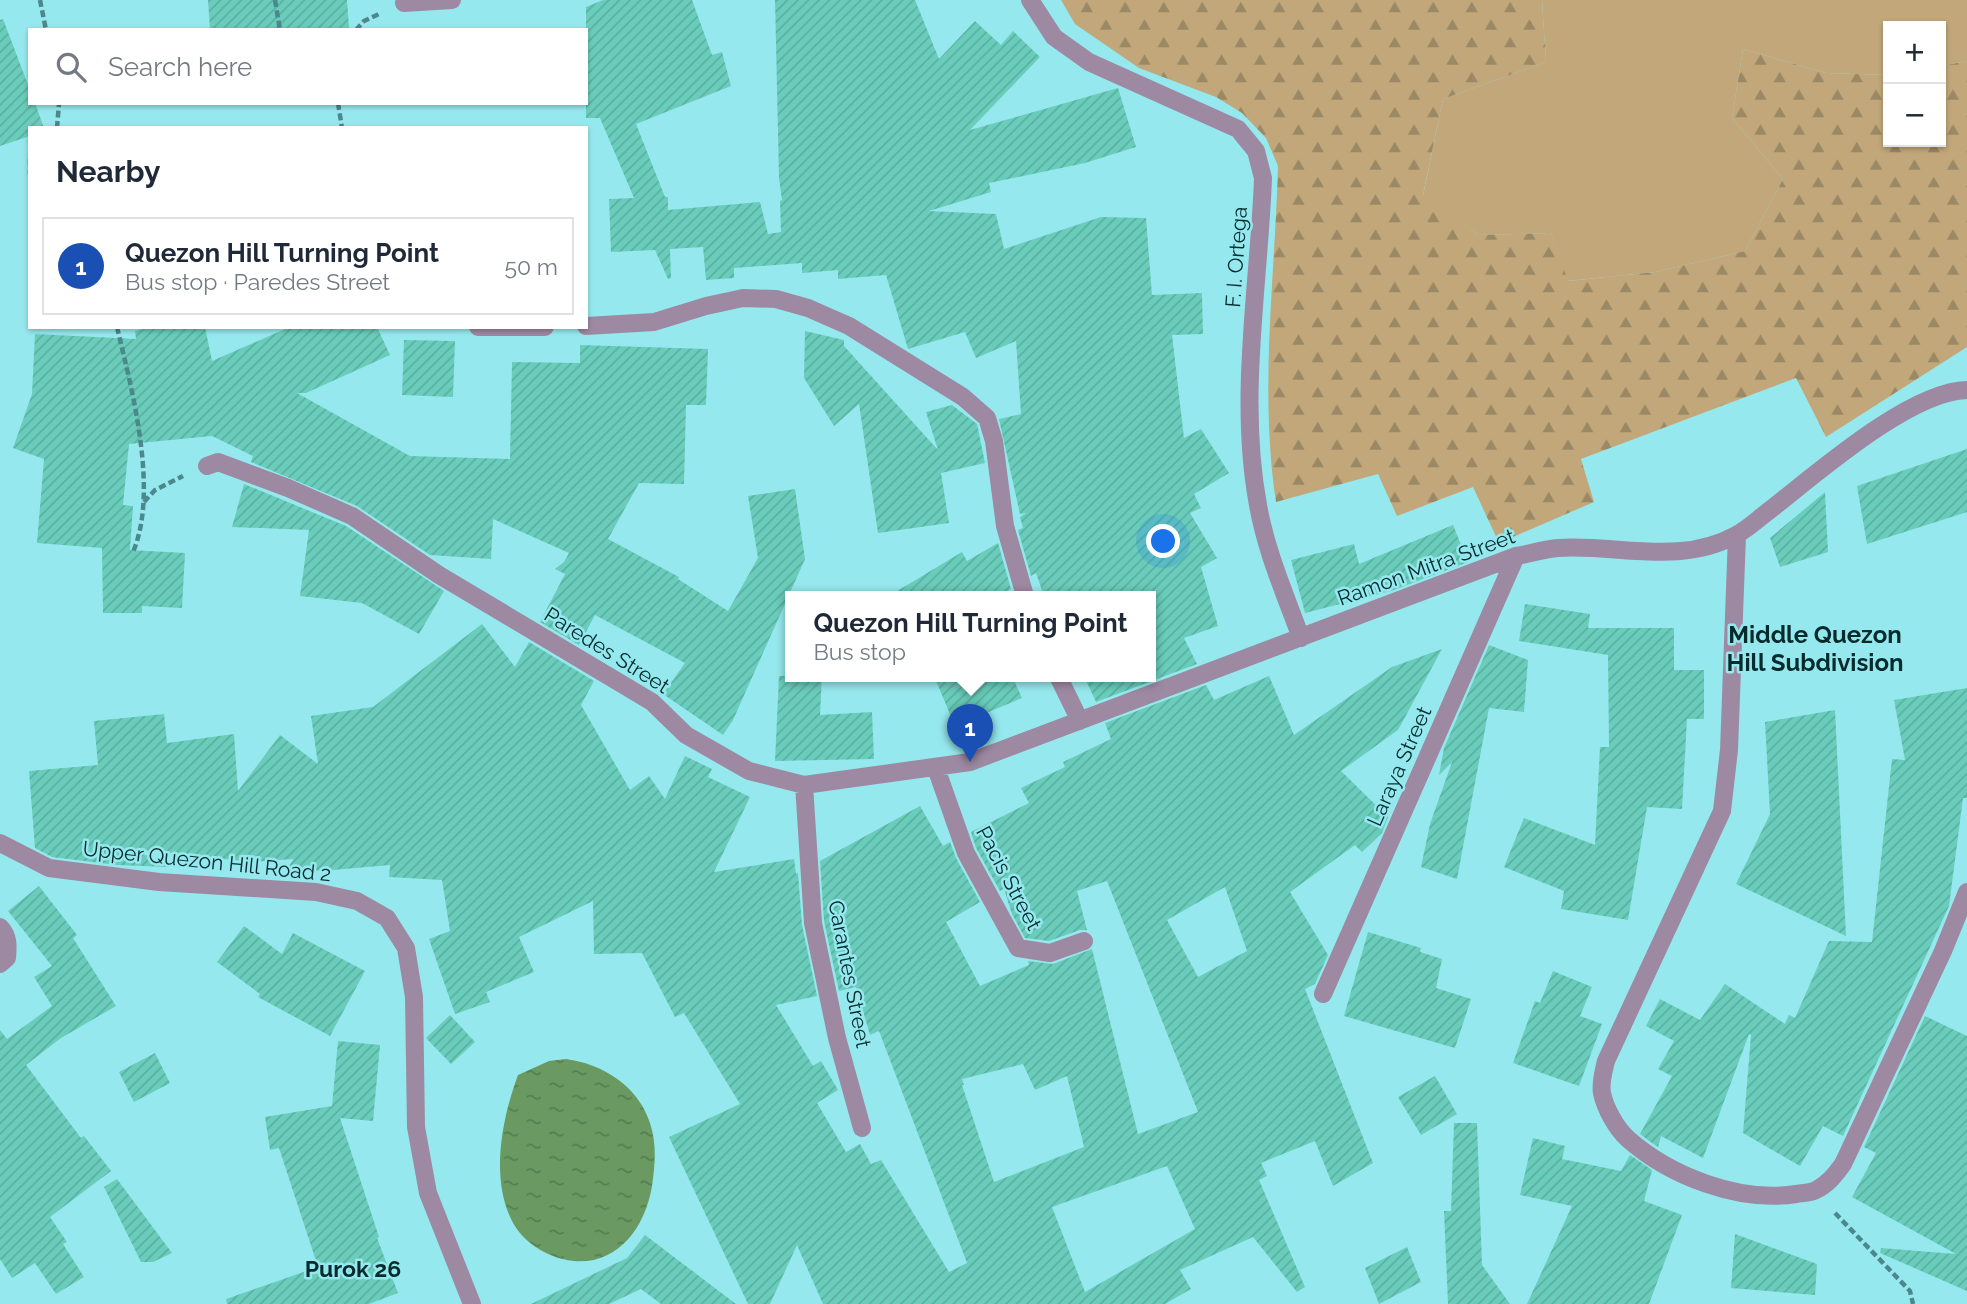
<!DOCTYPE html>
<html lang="en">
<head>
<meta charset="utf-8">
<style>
  :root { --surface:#fff; --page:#f6f6f7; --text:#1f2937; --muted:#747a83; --line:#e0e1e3; --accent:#d93025 }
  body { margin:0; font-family:Raleway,sans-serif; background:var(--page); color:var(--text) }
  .controls { position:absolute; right:21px; top:21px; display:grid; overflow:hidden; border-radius:0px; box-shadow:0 2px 5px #0004 }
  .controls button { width:63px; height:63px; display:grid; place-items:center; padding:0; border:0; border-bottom:2px solid var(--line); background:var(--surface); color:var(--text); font:35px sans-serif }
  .you { position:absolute; left:1164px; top:542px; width:24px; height:24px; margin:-18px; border:5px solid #fff; border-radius:50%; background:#1a73e8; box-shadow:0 0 0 10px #1a73e833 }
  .badge { display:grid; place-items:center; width:46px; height:46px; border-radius:50%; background:var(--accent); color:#fff; font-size:23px; font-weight:700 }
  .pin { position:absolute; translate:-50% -58px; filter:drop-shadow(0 2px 4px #0008) }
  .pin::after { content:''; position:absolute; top:37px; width:24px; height:21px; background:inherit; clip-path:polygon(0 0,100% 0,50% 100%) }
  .popup { position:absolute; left:785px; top:591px; width:371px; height:91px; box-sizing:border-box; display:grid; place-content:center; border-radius:0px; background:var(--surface); filter:drop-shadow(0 2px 5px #0005); font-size:23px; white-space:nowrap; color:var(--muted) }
  .popup b { font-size:26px; color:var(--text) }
  .popup::after { content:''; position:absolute; left:50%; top:100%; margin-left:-14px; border:14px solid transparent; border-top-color:var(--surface) }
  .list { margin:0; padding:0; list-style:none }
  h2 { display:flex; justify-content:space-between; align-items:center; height:91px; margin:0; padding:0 28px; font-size:30px }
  h2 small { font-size:23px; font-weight:400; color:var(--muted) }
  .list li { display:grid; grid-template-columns:46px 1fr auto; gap:21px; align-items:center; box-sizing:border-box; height:98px; margin:0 14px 14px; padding:0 14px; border:2px solid var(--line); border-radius:0px }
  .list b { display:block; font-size:26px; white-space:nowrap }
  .list p { margin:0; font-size:23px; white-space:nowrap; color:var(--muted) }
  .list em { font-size:23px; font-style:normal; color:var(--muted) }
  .icon { flex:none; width:38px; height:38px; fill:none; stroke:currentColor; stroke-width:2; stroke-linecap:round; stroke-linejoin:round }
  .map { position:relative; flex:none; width:1967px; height:1304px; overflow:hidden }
  .search { position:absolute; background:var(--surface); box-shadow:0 2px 5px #0004; left:28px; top:28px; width:560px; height:77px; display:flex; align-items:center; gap:18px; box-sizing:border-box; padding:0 24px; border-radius:0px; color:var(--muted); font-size:26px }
  .panel { position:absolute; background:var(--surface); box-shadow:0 2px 5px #0004; left:28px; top:126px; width:560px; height:203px; border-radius:0px }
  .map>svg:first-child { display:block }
  .green { fill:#c1a77a }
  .forest { fill:url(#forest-firs) }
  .water { fill:url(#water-ripples) }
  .building { fill:url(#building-hatch); fill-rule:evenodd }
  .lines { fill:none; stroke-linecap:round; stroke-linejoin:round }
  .path { stroke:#4b878b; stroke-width:4.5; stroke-dasharray:7 3.5; stroke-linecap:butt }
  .minor { stroke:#9e89a3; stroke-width:18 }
  .labels { text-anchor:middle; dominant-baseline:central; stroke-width:5; stroke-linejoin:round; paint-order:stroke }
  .street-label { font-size:21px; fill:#052b2d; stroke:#95e9ee }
  .neighbourhood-label { font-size:23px; font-weight:bold; fill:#052b2d; stroke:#95e9ee }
  .quarter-label { font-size:24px; font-weight:bold; fill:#052b2d; stroke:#95e9ee }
</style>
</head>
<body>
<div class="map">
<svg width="1967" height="1304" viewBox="0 0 1967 1304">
  <defs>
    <pattern id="forest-firs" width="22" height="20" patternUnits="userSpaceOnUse" patternTransform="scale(1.75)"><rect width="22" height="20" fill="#c1a77a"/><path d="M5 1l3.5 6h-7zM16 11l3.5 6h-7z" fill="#9b8864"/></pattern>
    <pattern id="water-ripples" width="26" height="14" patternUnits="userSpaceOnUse" patternTransform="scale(1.75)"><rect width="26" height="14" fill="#6a9a61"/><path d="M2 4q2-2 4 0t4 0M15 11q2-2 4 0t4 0" fill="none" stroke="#557e50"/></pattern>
    <pattern id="building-hatch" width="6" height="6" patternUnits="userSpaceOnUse" patternTransform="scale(1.75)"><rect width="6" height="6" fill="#6acdbb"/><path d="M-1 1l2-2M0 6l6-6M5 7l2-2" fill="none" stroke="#5ab0a1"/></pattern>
  </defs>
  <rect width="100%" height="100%" fill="#95e9ee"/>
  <path class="green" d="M 1542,0 L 1967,0 L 1967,61 L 1941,66 L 1941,26 L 1888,26 L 1888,75 L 1826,73 L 1743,49 L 1732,118 L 1783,179 L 1745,251 L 1655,272 L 1567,281 L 1551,233 L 1479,235 L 1423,196 L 1443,99 L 1546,62 Z"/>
  <path class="forest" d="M 1061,0 L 1542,0 L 1546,62 L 1443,99 L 1423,195 L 1479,235 L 1551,233 L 1568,281 L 1655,272 L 1745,251 L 1783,179 L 1732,118 L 1743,49 L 1826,73 L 1888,75 L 1888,142 L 1941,142 L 1941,66 L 1967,61 L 1967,347 L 1826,437 L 1796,378 L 1581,459 L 1594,502 L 1499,543 L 1473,487 L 1397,516 L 1378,474 L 1276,502 C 1259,390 1275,278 1278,166 L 1266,138 L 1242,113 L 1216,97 L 1139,68 L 1075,24 Z"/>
  <path class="water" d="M 566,1059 C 603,1064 638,1086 650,1123 C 657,1145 655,1164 652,1186 C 643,1241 601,1279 546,1253 C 532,1246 519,1235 512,1221 C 490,1178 502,1118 518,1075 L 549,1061 Z"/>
  <path class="building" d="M 208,0 L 347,0 L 349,28 L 327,30 L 210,30 Z
    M 603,0 L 692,0 L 712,55 L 722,52 L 731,86 L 636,124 L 665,197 L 668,197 L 668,210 L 760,202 L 768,234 L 781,232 L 780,201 L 782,200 L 779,178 L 775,0 L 915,0 L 939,59 L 975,21 L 1001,45 L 1013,31 L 1040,57 L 970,130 L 1118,88 L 1136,147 L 1085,163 L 989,183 L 991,192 L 929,211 L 996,214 L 1004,249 L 1101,217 L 1146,218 L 1152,295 L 1202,293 L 1203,334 L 1172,335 L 1184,438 L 1201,429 L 1229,473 L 1194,494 L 1201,508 L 1190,513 L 1217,558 L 1201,567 L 1218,626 L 1184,638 L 1197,664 L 1096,702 L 1084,676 L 1150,676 L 1150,596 L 1044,596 L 1036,573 L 1031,576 L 1018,530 L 1023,528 L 1020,517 L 1026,513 L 1020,514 L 999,419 L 1021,414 L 1016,341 L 976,358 L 965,332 L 908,349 L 886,275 L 838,279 L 838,270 L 802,273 L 802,263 L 734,268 L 734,278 L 706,280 L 703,247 L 670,249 L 671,278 L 668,279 L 655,250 L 611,252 L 609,199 L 634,198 L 600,118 L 586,118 L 586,7 Z
    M 3,19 L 30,90 L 30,103 L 35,103 L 44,128 L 30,128 L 30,136 L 0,146 L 0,20 Z
    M 153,327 L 205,327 L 212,361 L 290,327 L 377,327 L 390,355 L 306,393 L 297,393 L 410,456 L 510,459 L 512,362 L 580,363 L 580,345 L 708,349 L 706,405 L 686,405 L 684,484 L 639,483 L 608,539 L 679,577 L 678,579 L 728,611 L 758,558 L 748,496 L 795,489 L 805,559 L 733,720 L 723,735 L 663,694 L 685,663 L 595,615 L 579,645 L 540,622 L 565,574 L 555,569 L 564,562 L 569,553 L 493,519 L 491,559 L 430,555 L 357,506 L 251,462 L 253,456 L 212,436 L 129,444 L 123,505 L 133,506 L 130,550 L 185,553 L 182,608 L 142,606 L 142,613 L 103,613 L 102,548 L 37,543 L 44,459 L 13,448 L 32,394 L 35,334 L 136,339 L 135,331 Z
    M 805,331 L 844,340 L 844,346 L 938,450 L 926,412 L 952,405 L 977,424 L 985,463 L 941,473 L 949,523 L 878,533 L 859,404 L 834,426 L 804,378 Z
    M 404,340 L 455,341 L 453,397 L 402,395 Z
    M 1967,449 L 1967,512 L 1867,544 L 1857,486 Z
    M 244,484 L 346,526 L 444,591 L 419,634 L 362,603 L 300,596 L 309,530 L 232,527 Z
    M 1825,492 L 1828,552 L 1780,567 L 1770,538 Z
    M 1453,525 L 1468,562 L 1391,591 L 1305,613 L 1291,560 L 1354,544 L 1359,564 Z
    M 998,543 L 1011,589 L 999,596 L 889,596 L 962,552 L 967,561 Z
    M 1525,604 L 1590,614 L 1588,628 L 1674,628 L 1674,670 L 1704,670 L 1704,719 L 1687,719 L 1682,809 L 1647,807 L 1628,920 L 1561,909 L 1564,891 L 1504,867 L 1524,818 L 1595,845 L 1600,747 L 1609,747 L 1608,655 L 1519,641 Z
    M 482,624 L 515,667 L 529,642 L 594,681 L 581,705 L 630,790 L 649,776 L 665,799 L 685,756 L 712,769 L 708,777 L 750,797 L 714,872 L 794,859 L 796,874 L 798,873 L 802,925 L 817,996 L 776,1005 L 813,1066 L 821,1061 L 838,1090 L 817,1103 L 846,1152 L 860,1144 L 871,1164 L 881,1160 L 949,1272 L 967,1263 L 879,1031 L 870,1035 L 856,987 L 839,991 L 824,921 L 820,861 L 920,806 L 943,846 L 950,842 L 956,858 L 980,902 L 946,922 L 980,986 L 1029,965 L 1028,961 L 1053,964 L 1092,949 L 1138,1134 L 1198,1112 L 1107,881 L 1077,891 L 1087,930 L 1080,930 L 1049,941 L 1025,938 L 1012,914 L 1004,889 L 1000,891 L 976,848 L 971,832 L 1029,803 L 1021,788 L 1065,767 L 1063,762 L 1111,739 L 1105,723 L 1206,685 L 1214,700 L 1269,676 L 1294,735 L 1392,667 L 1442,649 L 1398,730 L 1341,771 L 1388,817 L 1382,833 L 1362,852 L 1355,845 L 1290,892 L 1328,955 L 1315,984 L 1305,989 L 1373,1163 L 1333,1186 L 1315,1141 L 1261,1163 L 1267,1176 L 1259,1180 L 1305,1287 L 1297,1292 L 1253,1237 L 1180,1270 L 1191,1289 L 1165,1304 L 823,1304 L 797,1245 L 770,1304 L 748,1304 L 669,1137 L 740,1104 L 684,1013 L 675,1017 L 642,953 L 594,954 L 593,901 L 519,937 L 534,972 L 486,992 L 490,1002 L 455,1014 L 429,939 L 450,931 L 442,880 L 389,877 L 390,865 L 321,871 L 288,867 L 294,859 L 251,862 L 134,849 L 169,867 L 117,865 L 52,857 L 35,848 L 29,771 L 98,765 L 94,721 L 164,714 L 167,743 L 234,734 L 238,791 L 280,735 L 318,764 L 311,716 L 373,707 ZM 1225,887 L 1247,951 L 1198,977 L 1167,920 ZM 1023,1064 L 1035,1090 L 1067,1076 L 1084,1147 L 994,1182 L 962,1085 L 964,1085 L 962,1079 ZM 1167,1166 L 1195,1229 L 1085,1292 L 1052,1207 Z
    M 1489,645 L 1528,660 L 1524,712 L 1489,708 L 1457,879 L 1421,867 L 1430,824 L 1452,762 L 1439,775 L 1444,748 Z
    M 779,676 L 822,676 L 820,715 L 872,712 L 874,759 L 775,761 Z
    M 934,676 L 1012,676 L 1022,698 L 955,726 Z
    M 1967,688 L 1967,798 L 1963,798 L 1949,906 L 1843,1136 L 1823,1126 L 1800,1166 L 1743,1133 L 1751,1035 L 1749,1034 L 1703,1158 L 1661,1136 L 1658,1147 L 1652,1143 L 1640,1134 L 1672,1076 L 1658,1069 L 1674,1041 L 1646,1026 L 1660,999 L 1700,1020 L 1725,984 L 1785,1024 L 1789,1015 L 1795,1018 L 1829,941 L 1872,942 L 1892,759 L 1905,760 L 1894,700 Z
    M 1835,710 L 1846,936 L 1736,884 L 1770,814 L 1765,722 Z
    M 39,886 L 77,935 L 73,938 L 116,1006 L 61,1038 L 26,1065 L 81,1138 L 84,1136 L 111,1171 L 50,1217 L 67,1242 L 63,1244 L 84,1277 L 56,1294 L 35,1263 L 12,1278 L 0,1259 L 0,1030 L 7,1039 L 52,1006 L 34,977 L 52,966 L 8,911 Z
    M 244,926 L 282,954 L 293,933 L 365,971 L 330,1036 L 258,997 L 260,994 L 217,962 Z
    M 1368,932 L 1421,948 L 1420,952 L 1442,959 L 1436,988 L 1471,999 L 1455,1048 L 1344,1016 Z
    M 1553,971 L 1592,987 L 1580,1016 L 1602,1024 L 1579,1086 L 1513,1063 L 1535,1001 L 1540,1003 Z
    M 450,1015 L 475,1042 L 451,1064 L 426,1038 Z
    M 1925,1016 L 1967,1036 L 1967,1291 L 1880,1253 L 1881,1248 L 1956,1254 L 1852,1197 L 1876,1153 L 1864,1147 Z
    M 338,1041 L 380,1045 L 373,1121 L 340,1118 L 379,1237 L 377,1238 L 398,1293 L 369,1304 L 227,1304 L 226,1299 L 318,1267 L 279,1148 L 270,1150 L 265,1117 L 332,1106 Z
    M 155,1053 L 170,1083 L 134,1102 L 119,1072 Z
    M 1435,1076 L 1457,1114 L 1421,1135 L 1398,1097 Z
    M 1454,1123 L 1477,1123 L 1482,1265 L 1510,1304 L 1448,1304 L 1444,1211 L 1451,1211 Z
    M 1533,1138 L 1565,1146 L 1562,1159 L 1621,1171 L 1630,1155 L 1652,1170 L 1644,1201 L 1682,1215 L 1649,1304 L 1527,1304 L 1572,1206 L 1520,1195 Z
    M 117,1179 L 172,1253 L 153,1262 L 141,1262 L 104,1187 Z
    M 1735,1234 L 1817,1264 L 1815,1295 L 1731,1288 Z
    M 645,1235 L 736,1304 L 661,1304 L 641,1289 L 609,1304 L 531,1304 L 627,1258 Z
    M 1407,1247 L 1421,1282 L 1379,1304 L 1365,1268 Z"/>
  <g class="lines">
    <path class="path" d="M 40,0 L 46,30
      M 275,0 L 280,30
      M 356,30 L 364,21 L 381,13
      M 338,103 L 342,128
      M 57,128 L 59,103
      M 30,159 L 30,174
      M 117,327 C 132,390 159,491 133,552
      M 144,502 L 155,490 L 183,476
      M 1835,1213 L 1910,1291 L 1913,1304"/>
    <path class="minor" d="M 1030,0 L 1054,37 L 1089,62 L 1238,129 L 1256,151 L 1263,178 C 1259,286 1238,398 1258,505 C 1266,551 1285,594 1301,638
      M 404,3 L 452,0
      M 586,326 L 654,322 L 706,306 L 743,298 L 776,299 L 808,308 L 849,326 L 963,397 L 987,418 L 994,441 L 1005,526 L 1025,596
      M 478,327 L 545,327
      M 207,466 L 218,462 L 288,488 L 352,516 L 439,575 L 652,702 L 686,735 L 749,771 L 804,785 L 970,762 L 1516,556 C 1530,554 1544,549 1558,548 C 1618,544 1680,566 1736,535 C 1748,529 1759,518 1770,510 C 1816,474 1910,391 1967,390
      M 1737,535 L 1729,750 L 1722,811 L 1606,1061 C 1604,1070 1600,1083 1602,1093 C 1605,1108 1616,1128 1628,1139 C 1670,1176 1739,1203 1796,1194 C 1802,1193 1811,1193 1816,1190 C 1828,1184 1835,1175 1843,1164 L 1943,951 L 1967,892
      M 1058,676 L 1080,721
      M 936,768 L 966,853 L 1018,948 L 1050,953 L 1084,941
      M 804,785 L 813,923 L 837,1038 L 862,1128
      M 0,843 L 49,868 L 159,882 L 316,892 L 357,901 L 387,918 L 406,948 L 414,997 L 416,1127 L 428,1193 L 472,1304
      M 0,927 C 9,936 8,947 7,958 L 0,964
      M 1323,994 L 1516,556"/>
  </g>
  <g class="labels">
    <g class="street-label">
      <text transform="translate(1236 257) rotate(-86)">F. I. Ortega</text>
      <text transform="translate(1426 567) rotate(-20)">Ramon Mitra Street</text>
      <text transform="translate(607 650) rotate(32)">Paredes Street</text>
      <text transform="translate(1399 766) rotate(-66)">Laraya Street</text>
      <text transform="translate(207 861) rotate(6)">Upper Quezon Hill Road 2</text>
      <text transform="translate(1009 878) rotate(62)">Pacis Street</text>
      <text transform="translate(850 974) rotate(79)">Carantes Street</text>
    </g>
    <g class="neighbourhood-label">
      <text x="353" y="1268">Purok 26</text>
    </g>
    <g class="quarter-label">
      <text x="1815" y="634">Middle Quezon<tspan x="1815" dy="28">Hill Subdivision</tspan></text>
    </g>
  </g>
</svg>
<div class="controls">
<button>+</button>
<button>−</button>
</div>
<div class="you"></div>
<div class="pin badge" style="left:970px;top:762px;background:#1a4fb4">1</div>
<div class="popup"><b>Quezon Hill Turning Point</b>Bus stop</div>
<div class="search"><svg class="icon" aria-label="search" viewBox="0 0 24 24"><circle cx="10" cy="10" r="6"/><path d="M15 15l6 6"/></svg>Search here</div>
<section class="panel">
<h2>Nearby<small></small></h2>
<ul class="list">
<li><span class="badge" style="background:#1a4fb4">1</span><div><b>Quezon Hill Turning Point</b><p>Bus stop · Paredes Street</p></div><em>50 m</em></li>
</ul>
</section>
</div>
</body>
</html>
